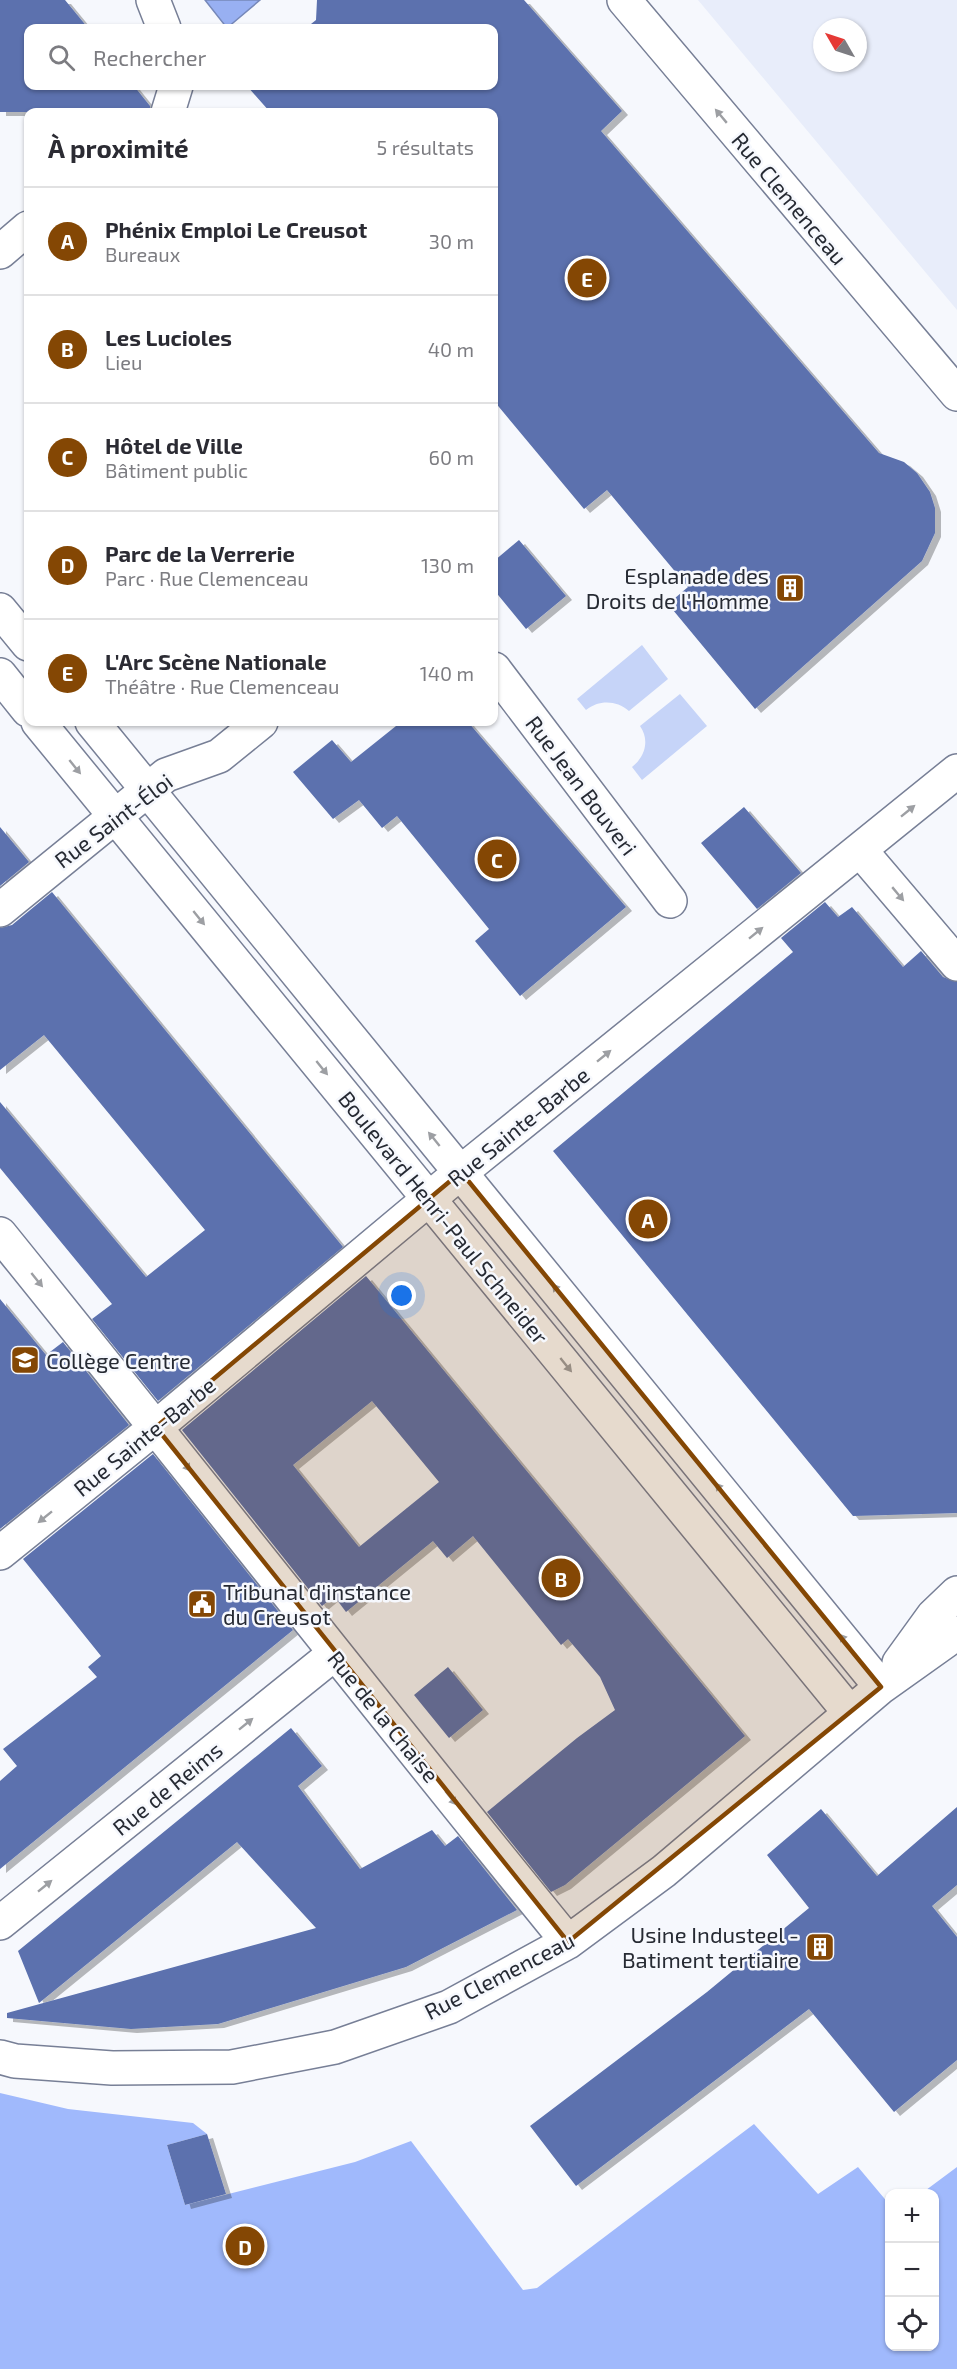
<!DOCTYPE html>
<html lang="fr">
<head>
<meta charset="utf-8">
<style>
  :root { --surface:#fff; --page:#f7f7f7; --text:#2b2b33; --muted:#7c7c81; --line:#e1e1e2; --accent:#844704 }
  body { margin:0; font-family:"Exo 2",sans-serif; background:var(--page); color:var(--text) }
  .controls { position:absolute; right:18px; bottom:18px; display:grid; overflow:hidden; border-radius:12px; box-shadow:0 2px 4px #0004 }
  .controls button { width:54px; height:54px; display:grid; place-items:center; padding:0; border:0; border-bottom:2px solid var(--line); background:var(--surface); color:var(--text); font:30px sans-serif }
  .compass { position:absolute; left:813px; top:18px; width:54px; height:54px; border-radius:50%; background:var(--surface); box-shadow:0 2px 4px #0004; rotate:309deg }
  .you { position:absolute; left:402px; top:1296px; width:21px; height:21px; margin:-15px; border:4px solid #fff; border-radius:50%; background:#1a73e8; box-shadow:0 0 0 9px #1a73e833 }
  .badge { display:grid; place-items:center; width:39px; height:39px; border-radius:50%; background:var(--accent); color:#fff; font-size:20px; font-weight:700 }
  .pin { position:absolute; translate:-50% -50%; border:3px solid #fff; box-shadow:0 2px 6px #0006 }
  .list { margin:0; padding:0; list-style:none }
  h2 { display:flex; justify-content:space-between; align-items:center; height:78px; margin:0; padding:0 24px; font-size:26px }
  h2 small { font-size:20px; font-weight:400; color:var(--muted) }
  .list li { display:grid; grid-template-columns:39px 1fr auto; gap:18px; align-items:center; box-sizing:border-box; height:108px; padding:0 24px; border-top:2px solid var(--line) }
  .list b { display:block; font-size:22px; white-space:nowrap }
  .list p { margin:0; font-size:20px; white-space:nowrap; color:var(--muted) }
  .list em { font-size:20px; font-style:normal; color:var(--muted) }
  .icon { flex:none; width:33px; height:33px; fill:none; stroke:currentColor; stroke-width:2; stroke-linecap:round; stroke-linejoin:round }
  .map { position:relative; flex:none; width:957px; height:2369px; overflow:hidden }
  .search { position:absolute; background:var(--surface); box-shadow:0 2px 4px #0004; left:24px; top:24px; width:474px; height:66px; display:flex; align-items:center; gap:15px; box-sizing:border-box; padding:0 21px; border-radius:12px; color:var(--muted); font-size:22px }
  .panel { position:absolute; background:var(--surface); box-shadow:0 2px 4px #0004; left:24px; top:108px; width:474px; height:618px; border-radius:12px }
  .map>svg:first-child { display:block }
  .built { fill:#e8edfa; fill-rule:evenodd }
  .green { fill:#c6d4f8 }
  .forest { fill:#a0b9fc }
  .water { fill:#98b0f2; stroke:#7688b9; stroke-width:1.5 }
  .building { fill:#5b71ae; fill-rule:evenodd; filter:url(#shadow) }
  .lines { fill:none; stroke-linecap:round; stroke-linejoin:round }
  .street-casing { stroke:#777f96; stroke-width:36 }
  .secondary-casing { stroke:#777f96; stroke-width:36 }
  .street { stroke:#fff; stroke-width:33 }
  .secondary { stroke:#fff; stroke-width:33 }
  .oneway { fill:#9d9fa3 }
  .marked { fill:#844704; fill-opacity:0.2; stroke:#844704; stroke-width:4.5; stroke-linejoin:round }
  .labels { text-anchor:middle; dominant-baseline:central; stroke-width:5; stroke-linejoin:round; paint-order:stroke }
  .street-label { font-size:22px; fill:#262a33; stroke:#f6f8fd }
  .poi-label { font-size:22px; fill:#262a33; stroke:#f6f8fd; text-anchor:end }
</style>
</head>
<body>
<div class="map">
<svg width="957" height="2369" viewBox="0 0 957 2369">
  <defs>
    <filter id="shadow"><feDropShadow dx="6" dy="4" stdDeviation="0" flood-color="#0004"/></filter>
  </defs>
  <rect width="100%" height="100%" fill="#f6f8fd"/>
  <path class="built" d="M 698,0 L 957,0 L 957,310 ZM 822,27 L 858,27 L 858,63 L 822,63 Z"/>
  <path class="green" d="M 642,645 L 668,679 L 629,711 C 616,700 599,700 586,710 L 577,699 Z
    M 680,694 L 707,726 L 642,780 L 632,767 C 645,757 650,740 640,726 Z"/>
  <path class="forest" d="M 0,2093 L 68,2109 L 193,2123 L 207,2134 L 167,2145 L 185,2205 L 355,2162 L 411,2141 L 523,2290 L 537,2288 L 754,2124 L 818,2194 L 858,2167 L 889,2204 L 890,2346 L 934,2346 L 934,2194 L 922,2193 L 957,2167 L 957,2369 L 0,2369 Z"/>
  <path class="water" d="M 205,0 L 260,0 L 227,28 Z"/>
  <path class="building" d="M 0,0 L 65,0 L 88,28 L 28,28 L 28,86 L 134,86 L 150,106 L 150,112 L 0,112 Z
    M 317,0 L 524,0 L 622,111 L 601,131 L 879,453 L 904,462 L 917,473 L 930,492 L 935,508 L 935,533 L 922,561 L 755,709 L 668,604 L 688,587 L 607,490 L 584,509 L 494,401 L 494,112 L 270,112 L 247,86 L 494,86 L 494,28 L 306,28 L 316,20 Z
    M 519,540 L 566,596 L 526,629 L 494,590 L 494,561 Z
    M 401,722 L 468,722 L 626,907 L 520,996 L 475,941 L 489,929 L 397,816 L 382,828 L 359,800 L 333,819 L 293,772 L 332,740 L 351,762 Z
    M 744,807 L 801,873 L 757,909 L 701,843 Z
    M 0,827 L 29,862 L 0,886 Z
    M 52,892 L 343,1247 L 158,1401 L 92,1319 L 112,1304 L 0,1168 L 0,1102 L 146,1277 L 205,1230 L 44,1035 L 0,1070 L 0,928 L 12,925 Z
    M 825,902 L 838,917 L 852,907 L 903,967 L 921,951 L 943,977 L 957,982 L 957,1513 L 853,1516 L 553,1151 L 793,952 L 781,938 Z
    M 366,1276 L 745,1736 L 565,1885 L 551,1892 L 487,1812 L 577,1738 L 615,1710 L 600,1677 L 568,1639 L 561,1645 L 473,1536 L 447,1558 L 433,1541 L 346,1612 L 334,1596 L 322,1606 L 182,1430 ZM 372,1401 L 439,1482 L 359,1547 L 293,1465 Z
    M 0,1299 L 46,1355 L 63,1342 L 129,1425 L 0,1529 Z
    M 153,1454 L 293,1630 L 0,1869 L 0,1781 L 17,1766 L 3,1749 L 97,1677 L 88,1667 L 101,1656 L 23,1559 Z
    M 448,1667 L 483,1710 L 449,1738 L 414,1695 Z
    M 291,1728 L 322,1766 L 298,1786 L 360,1869 L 432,1830 L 445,1846 L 458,1836 L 517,1910 L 406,1967 L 218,2024 L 131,2029 L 7,2018 L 7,2013 L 316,1928 L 237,1842 L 39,2003 L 18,1951 Z
    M 957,1807 L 957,1885 L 932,1906 L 957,1937 L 957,2060 L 894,2112 L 809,2009 L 576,2186 L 530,2126 L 707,1992 L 809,1908 L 767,1855 L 821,1809 L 877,1876 Z
    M 207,2134 L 226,2194 L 185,2205 L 167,2145 Z"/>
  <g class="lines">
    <g class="street-casing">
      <path id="street" d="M 153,0 L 164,28
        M 168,112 L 176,86
        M 0,252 L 28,228
        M 0,610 L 28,644
        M 494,669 L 670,901
        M 0,675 L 28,710
        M 38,722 L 850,1713
        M 92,722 L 881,1687
        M 860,850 L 957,964
        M 0,910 L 166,775 L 219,756 L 261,722
        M 0,1234 C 191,1470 377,1708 568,1942
        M 0,1553 L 156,1427 L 461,1172 L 957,771
        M 899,1663 L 933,1616 L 957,1593
        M 0,1923 L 334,1654
        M 0,2057 L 15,2061 L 112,2068 L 232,2067 L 335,2047 L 449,2007 L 568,1942 L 664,1871 L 881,1687 L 957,1633"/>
    </g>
    <g class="secondary-casing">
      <path id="secondary" d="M 624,0 L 957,394"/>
    </g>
    <use href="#street" class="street"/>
    <use href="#secondary" class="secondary"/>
  </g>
  <defs><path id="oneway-solid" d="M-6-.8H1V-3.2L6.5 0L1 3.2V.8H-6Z" transform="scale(1.5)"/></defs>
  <g class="oneway">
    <use href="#oneway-solid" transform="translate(721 116) rotate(-130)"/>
    <use href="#oneway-solid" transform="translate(75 767) rotate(51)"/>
    <use href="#oneway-solid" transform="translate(908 811) rotate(-39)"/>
    <use href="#oneway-solid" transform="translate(898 894) rotate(50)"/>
    <use href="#oneway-solid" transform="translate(199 918) rotate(51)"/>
    <use href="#oneway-solid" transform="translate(756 933) rotate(-39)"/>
    <use href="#oneway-solid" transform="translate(604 1056) rotate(-39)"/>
    <use href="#oneway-solid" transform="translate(322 1068) rotate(51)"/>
    <use href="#oneway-solid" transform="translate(434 1139) rotate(-129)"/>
    <use href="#oneway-solid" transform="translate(37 1280) rotate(51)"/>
    <use href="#oneway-solid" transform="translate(558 1291) rotate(-129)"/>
    <use href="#oneway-solid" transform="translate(566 1365) rotate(51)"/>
    <use href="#oneway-solid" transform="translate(185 1464) rotate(52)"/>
    <use href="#oneway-solid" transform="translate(721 1490) rotate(-129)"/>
    <use href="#oneway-solid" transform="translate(45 1517) rotate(141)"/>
    <use href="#oneway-solid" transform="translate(845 1641) rotate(-129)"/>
    <use href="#oneway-solid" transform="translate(246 1724) rotate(-39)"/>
    <use href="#oneway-solid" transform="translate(451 1798) rotate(51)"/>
    <use href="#oneway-solid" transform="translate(45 1886) rotate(-39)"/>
  </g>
  <path class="marked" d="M 461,1172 L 881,1687 L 568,1942 L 156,1427 Z"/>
  <defs>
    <g id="building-square" transform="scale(1.5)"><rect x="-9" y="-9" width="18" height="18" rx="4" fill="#844704" stroke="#f6f8fd"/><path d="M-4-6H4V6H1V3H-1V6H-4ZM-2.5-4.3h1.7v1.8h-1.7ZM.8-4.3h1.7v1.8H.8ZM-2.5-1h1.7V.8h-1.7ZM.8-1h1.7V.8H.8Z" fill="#fff"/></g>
    <g id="school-square" transform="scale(1.5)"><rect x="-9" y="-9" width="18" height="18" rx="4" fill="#844704" stroke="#f6f8fd"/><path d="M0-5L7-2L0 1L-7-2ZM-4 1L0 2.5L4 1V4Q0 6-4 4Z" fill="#fff"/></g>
    <g id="civic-square" transform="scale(1.5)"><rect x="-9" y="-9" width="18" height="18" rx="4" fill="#844704" stroke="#f6f8fd"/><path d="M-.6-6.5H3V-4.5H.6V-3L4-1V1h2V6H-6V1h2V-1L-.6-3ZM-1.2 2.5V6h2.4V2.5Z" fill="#fff"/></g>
  </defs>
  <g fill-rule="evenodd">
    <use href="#building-square" x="790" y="588"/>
    <use href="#school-square" x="25" y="1360"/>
    <use href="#civic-square" x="202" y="1604"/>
    <use href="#building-square" x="820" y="1947"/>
  </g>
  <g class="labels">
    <g class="street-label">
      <text transform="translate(790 198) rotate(50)">Rue Clemenceau</text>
      <text transform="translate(582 785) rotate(53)">Rue Jean Bouveri</text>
      <text transform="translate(113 820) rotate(-37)">Rue Saint-Éloi</text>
      <text transform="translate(518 1126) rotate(-39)">Rue Sainte-Barbe</text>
      <text transform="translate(444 1217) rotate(51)">Boulevard Henri-Paul Schneider</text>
      <text transform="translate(144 1436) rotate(-39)">Rue Sainte-Barbe</text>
      <text transform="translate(384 1716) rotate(51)">Rue de la Chaise</text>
      <text transform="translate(167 1788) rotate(-39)">Rue de Reims</text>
      <text transform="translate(499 1975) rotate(-27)">Rue Clemenceau</text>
    </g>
    <g class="poi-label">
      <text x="769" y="575">Esplanade des<tspan x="769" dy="25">Droits de l'Homme</tspan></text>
      <text x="46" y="1360" text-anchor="start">Collège Centre</text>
      <text x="223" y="1591" text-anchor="start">Tribunal d'instance<tspan x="223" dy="25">du Creusot</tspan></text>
      <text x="799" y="1934">Usine Industeel -<tspan x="799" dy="25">Batiment tertiaire</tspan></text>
    </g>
  </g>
</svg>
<div class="controls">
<button>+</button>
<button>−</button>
<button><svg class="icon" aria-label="locate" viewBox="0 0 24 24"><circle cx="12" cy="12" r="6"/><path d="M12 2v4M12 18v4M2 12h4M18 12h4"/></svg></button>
</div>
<svg class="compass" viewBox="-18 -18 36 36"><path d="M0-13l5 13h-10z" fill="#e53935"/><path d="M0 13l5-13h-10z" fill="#7c7c81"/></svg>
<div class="you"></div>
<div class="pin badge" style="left:648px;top:1219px">A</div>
<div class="pin badge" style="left:561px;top:1578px">B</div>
<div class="pin badge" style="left:497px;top:859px">C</div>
<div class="pin badge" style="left:245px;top:2246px">D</div>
<div class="pin badge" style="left:587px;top:278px">E</div>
<div class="search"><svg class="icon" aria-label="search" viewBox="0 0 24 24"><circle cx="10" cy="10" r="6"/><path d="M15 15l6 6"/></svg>Rechercher</div>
<section class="panel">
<h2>À proximité<small>5 résultats</small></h2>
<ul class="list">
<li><span class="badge">A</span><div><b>Phénix Emploi Le Creusot</b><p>Bureaux</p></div><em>30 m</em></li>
<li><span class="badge">B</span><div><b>Les Lucioles</b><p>Lieu</p></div><em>40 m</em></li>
<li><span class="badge">C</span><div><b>Hôtel de Ville</b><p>Bâtiment public</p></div><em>60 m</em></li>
<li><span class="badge">D</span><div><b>Parc de la Verrerie</b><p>Parc · Rue Clemenceau</p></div><em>130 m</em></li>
<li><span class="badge">E</span><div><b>L'Arc Scène Nationale</b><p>Théâtre · Rue Clemenceau</p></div><em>140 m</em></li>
</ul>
</section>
</div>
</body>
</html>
